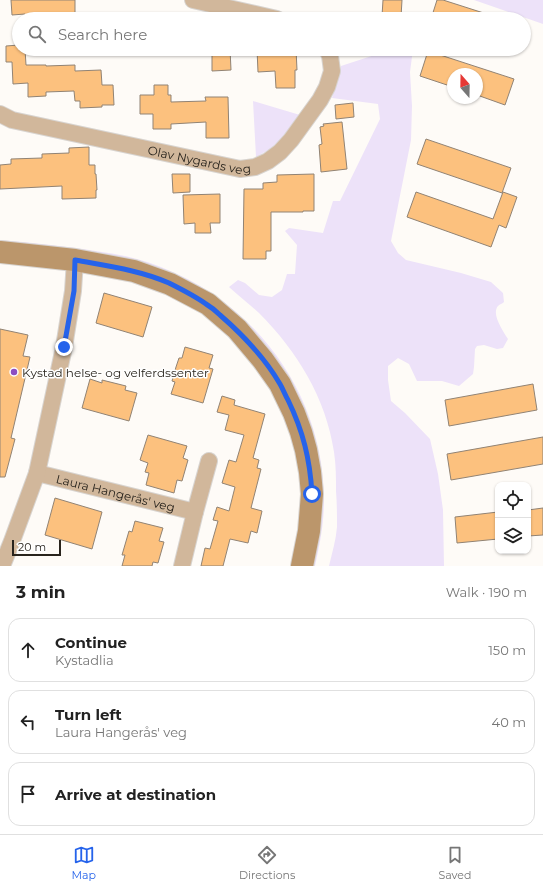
<!DOCTYPE html>
<html lang="en">
<head>
<meta charset="utf-8">
<style>
  :root { --surface:#fff; --page:#f6f6f6; --text:#222; --muted:#767676; --line:#e0e0e0; --accent:#2563eb }
  body { margin:0; font-family:Montserrat,sans-serif; background:var(--page); color:var(--text) }
  .controls { position:absolute; right:12px; bottom:12px; display:grid; overflow:hidden; border-radius:8px; box-shadow:0 1px 3px #0004 }
  .controls button { width:36px; height:36px; display:grid; place-items:center; padding:0; border:0; border-bottom:1px solid var(--line); background:var(--surface); color:var(--text); font:20px sans-serif }
  .compass { position:absolute; left:447px; top:68px; width:36px; height:36px; border-radius:50%; background:var(--surface); box-shadow:0 1px 3px #0004; rotate:340deg }
  .scale { position:absolute; left:12px; bottom:10px; width:49px; box-sizing:border-box; padding-left:4px; border:2px solid #29241d; border-top:0; font-size:11px; line-height:14px; white-space:nowrap; color:#29241d; -webkit-text-stroke:3px #fff; paint-order:stroke }
  .stop { position:absolute; width:12px; height:12px; margin:-9px; border:3px solid #2563eb; border-radius:50%; background:#fff }
  .stop.end { background:#2563eb; border-color:#fff; box-shadow:0 1px 4px #0008 }
  .list { margin:0; padding:0; list-style:none }
  h2 { display:flex; justify-content:space-between; align-items:center; height:52px; margin:0; padding:0 16px; font-size:17px }
  h2 small { font-size:13px; font-weight:400; color:var(--muted) }
  .list li { display:grid; grid-template-columns:26px 1fr auto; gap:12px; align-items:center; box-sizing:border-box; height:64px; margin:0 8px 8px; padding:0 8px; border:1px solid var(--line); border-radius:12px }
  .list b { display:block; font-size:15px; white-space:nowrap }
  .list p { margin:0; font-size:13px; white-space:nowrap; color:var(--muted) }
  .list em { font-size:13px; font-style:normal; color:var(--muted) }
  .icon { flex:none; width:22px; height:22px; fill:none; stroke:currentColor; stroke-width:2; stroke-linecap:round; stroke-linejoin:round }
  .map { position:relative; flex:none; width:543px; height:566px; overflow:hidden }
  .search { position:absolute; background:var(--surface); box-shadow:0 1px 3px #0004; left:12px; right:12px; top:12px; height:44px; display:flex; align-items:center; gap:10px; box-sizing:border-box; padding:0 14px; border-radius:22px; color:var(--muted); font-size:15px }
  .sheet { height:268px; background:var(--surface) }
  nav { display:flex; justify-content:space-around; align-items:center; box-sizing:border-box; height:56px; border-top:1px solid var(--line); background:var(--surface); font-size:11px; color:var(--muted) }
  nav a { display:grid; justify-items:center; gap:2px }
  nav .on { color:var(--accent) }
  .map>svg:first-child { display:block }
  .green { fill:#ede2f9 }
  .building { fill:#fcc17e; stroke:#918374 }
  .lines { fill:none; stroke-linecap:round; stroke-linejoin:round }
  .street-casing { stroke:#d8d4d0; stroke-width:18 }
  .secondary-casing { stroke:#d8d4d0; stroke-width:24 }
  .street { stroke:#d1b79b; stroke-width:16 }
  .secondary { stroke:#bb966b; stroke-width:22 }
  .route { stroke:#2563eb; stroke-width:5 }
  .poi-dot { fill:#8d4dc2; stroke:#fff; stroke-width:1.5 }
  .labels { text-anchor:middle; dominant-baseline:central; stroke-width:3; stroke-linejoin:round; paint-order:stroke }
  .street-label { font-size:12px; fill:#29241d; stroke:#fff }
  .poi-label { font-size:12px; fill:#29241d; stroke:#fff; text-anchor:start }
</style>
</head>
<body>
<div class="map">
<svg width="543" height="566" viewBox="0 0 543 566">
  <rect width="100%" height="100%" fill="#fefbf7"/>
  <path class="green" d="M 474,0 L 543,0 L 543,24 Z
    M 393,49 L 413,49 L 410,72 L 412,106 L 411,140 L 391,241 L 398,253 L 406,260 L 461,273 L 491,282 L 503,293 L 504,302 C 502,304 500,304 498,306 C 491,314 503,331 508,339 L 503,348 L 497,349 L 484,345 L 477,346 L 475,349 L 474,367 L 473,374 L 459,386 L 442,381 L 417,381 L 409,364 L 398,358 L 388,366 L 388,380 L 391,401 L 405,413 L 430,439 L 438,474 L 443,510 L 444,566 L 329,566 C 332,553 336,540 337,527 C 337,515 337,503 336,491 C 336,478 336,465 334,452 C 326,398 297,351 259,313 C 249,304 239,296 229,287 L 238,280 L 245,283 L 259,295 L 272,297 L 282,290 L 287,274 L 295,274 L 297,245 L 285,231 L 289,228 L 323,233 L 333,201 L 340,201 L 380,119 L 378,104 L 332,98 L 341,66 Z
    M 253,101 L 300,115 L 280,140 L 270,149 L 256,157 Z
    M 0,240 C 34,243 68,246 102,252 C 122,255 142,259 161,267 C 257,304 324,396 324,500 C 324,523 320,544 315,566 L 311,566 L 316,458 L 214,299 L 0,243 Z"/>
  <path class="building" d="M 11,0 L 75,0 L 75,15 L 43,17 L 43,19 L 25,19 L 25,14 L 12,15 Z
    M 383,0 L 402,0 L 401,17 L 382,16 Z
    M 437,0 L 443,0 L 493,16 L 493,19 L 431,19 Z
    M 19,45 L 19,49 L 25,49 L 26,65 L 46,65 L 46,66 L 75,65 L 75,71 L 101,70 L 102,85 L 113,85 L 114,105 L 102,105 L 102,107 L 80,108 L 80,101 L 75,101 L 74,91 L 46,92 L 46,96 L 28,97 L 28,83 L 13,84 L 12,62 L 6,62 L 6,46 Z
    M 212,49 L 230,49 L 231,70 L 212,71 Z
    M 257,49 L 296,49 L 297,70 L 295,70 L 295,88 L 276,88 L 275,71 L 258,72 Z
    M 428,51 L 514,79 L 505,105 L 477,95 L 477,74 L 453,74 L 453,87 L 420,76 Z
    M 154,85 L 168,85 L 168,95 L 171,95 L 171,102 L 206,101 L 205,97 L 228,97 L 229,138 L 206,138 L 206,122 L 171,124 L 171,129 L 153,129 L 153,114 L 140,114 L 140,95 L 154,95 Z
    M 353,103 L 354,117 L 336,119 L 335,105 Z
    M 342,122 L 347,169 L 321,172 L 319,145 L 322,144 L 320,127 L 324,126 L 323,124 Z
    M 426,139 L 511,168 L 502,193 L 417,164 Z
    M 89,147 L 89,165 L 95,165 L 95,174 L 96,174 L 97,190 L 96,190 L 96,198 L 62,199 L 62,186 L 0,189 L 0,165 L 11,164 L 11,159 L 42,158 L 42,154 L 69,153 L 69,148 Z
    M 172,174 L 190,174 L 190,192 L 173,193 Z
    M 314,174 L 314,211 L 303,211 L 303,212 L 271,212 L 271,251 L 266,251 L 266,259 L 243,259 L 244,189 L 263,189 L 263,183 L 277,182 L 277,175 Z
    M 416,192 L 493,219 L 503,192 L 517,197 L 506,228 L 499,225 L 491,247 L 407,217 Z
    M 220,194 L 220,223 L 210,223 L 211,233 L 195,233 L 195,223 L 184,224 L 183,195 Z
    M 104,293 L 152,307 L 143,337 L 96,323 Z
    M 0,329 L 28,335 L 23,356 L 30,357 L 11,438 L 15,439 L 5,477 L 0,477 Z
    M 185,347 L 213,355 L 209,368 L 213,369 L 203,403 L 171,394 L 175,382 L 172,381 L 176,367 L 179,358 L 182,358 Z
    M 90,379 L 102,383 L 102,380 L 126,386 L 125,390 L 137,393 L 129,421 L 82,408 Z
    M 533,384 L 537,410 L 449,426 L 445,400 Z
    M 222,396 L 235,400 L 234,405 L 265,414 L 253,458 L 259,460 L 257,468 L 261,469 L 251,508 L 262,511 L 257,533 L 251,531 L 248,543 L 230,539 L 223,566 L 201,566 L 205,548 L 210,549 L 218,521 L 213,520 L 217,507 L 229,511 L 235,487 L 222,483 L 229,460 L 236,462 L 244,435 L 225,430 L 229,415 L 217,412 Z
    M 148,435 L 187,446 L 183,458 L 188,460 L 182,481 L 177,480 L 174,493 L 146,485 L 149,473 L 145,472 L 148,463 L 140,460 Z
    M 543,437 L 543,464 L 451,480 L 447,454 Z
    M 55,498 L 102,512 L 92,549 L 45,535 Z
    M 543,508 L 543,535 L 528,536 L 528,510 Z
    M 498,512 L 498,539 L 457,543 L 455,517 Z
    M 135,521 L 163,528 L 159,541 L 164,542 L 158,563 L 153,562 L 152,566 L 122,566 L 125,555 L 122,555 L 129,531 L 132,532 Z"/>
  <g class="lines">
    <g class="street-casing">
      <g id="street">
        <path d="M 193,0 L 277,19"/>
        <path id="s1" d="M 0,114 L 12,120 L 240,169 L 255,167 L 268,161 L 280,152 L 291,140 L 320,100 L 327,87 L 332,71 L 330,56 L 327,49"/>
        <path id="s2" d="M 37,473 L 195,512"/>
        <path d="M 2,566 L 12,541 L 37,473 L 64,347 L 73,291 L 75,260"/>
        <path d="M 182,566 L 195,512 L 209,461"/>
      </g>
    </g>
    <g class="secondary-casing">
      <path id="secondary" d="M 0,252 L 75,260 L 134,271 L 170,284 L 208,304 L 237,329 L 263,360 L 280,384 L 294,413 L 301,432 L 306,450 L 310,472 L 312,494 L 309,531 L 302,566"/>
    </g>
    <use href="#street" class="street"/>
    <use href="#secondary" class="secondary"/>
  </g>
  <g class="lines">
    <path class="route" d="M 64,347 L 74,291 L 75,260 C 107,266 139,270 169,283 C 181,289 195,296 206,304 C 211,307 216,311 220,315 C 243,335 265,358 280,384 C 283,389 285,395 288,400 C 303,431 310,459 312,494"/>
  </g>
  <circle class="poi-dot" cx="14" cy="372" r="4"/>
  <g class="labels">
    <g class="street-label">
      <text stroke="none"><textPath href="#s1" startOffset="205">Olav Nygards veg</textPath></text>
      <text stroke="none"><textPath href="#s2" startOffset="81">Laura Hangerås' veg</textPath></text>
    </g>
    <g class="poi-label">
      <text x="22" y="372">Kystad helse- og velferdssenter</text>
    </g>
  </g>
</svg>
<div class="controls">
<button><svg class="icon" aria-label="locate" viewBox="0 0 24 24"><circle cx="12" cy="12" r="6"/><path d="M12 2v4M12 18v4M2 12h4M18 12h4"/></svg></button>
<button><svg class="icon" aria-label="layers" viewBox="0 0 24 24"><path d="M12 4l9 5-9 5-9-5zM3 14l9 5 9-5"/></svg></button>
</div>
<svg class="compass" viewBox="-18 -18 36 36"><path d="M0-13l5 13h-10z" fill="#e53935"/><path d="M0 13l5-13h-10z" fill="#767676"/></svg>
<div class="scale">20 m</div>
<div class="stop" style="left:312px;top:494px"></div>
<div class="stop end" style="left:64px;top:347px"></div>
<div class="search"><svg class="icon" aria-label="search" viewBox="0 0 24 24"><circle cx="10" cy="10" r="6"/><path d="M15 15l6 6"/></svg>Search here</div>
</div>
<section class="sheet">
<h2>3 min<small>Walk · 190 m</small></h2>
<ul class="list">
<li><svg class="icon" aria-label="ahead" viewBox="0 0 24 24"><path d="M12 20V5M6 11l6-6 6 6"/></svg><div><b>Continue</b><p>Kystadlia</p></div><em>150 m</em></li>
<li><svg class="icon" aria-label="left" viewBox="0 0 24 24"><path d="M17 20v-9H6M10 6l-5 5 5 5"/></svg><div><b>Turn left</b><p>Laura Hangerås' veg</p></div><em>40 m</em></li>
<li><svg class="icon" aria-label="arrive" viewBox="0 0 24 24"><path d="M6 21V4h12l-3 4 3 4H6"/></svg><div><b>Arrive at destination</b></div></li>
</ul>
</section>
<nav>
<a class="on"><svg class="icon" aria-label="map" viewBox="0 0 24 24"><path d="M3 6l6-2 6 2 6-2v14l-6 2-6-2-6 2zM9 4v14M15 6v14"/></svg>Map</a>
<a><svg class="icon" aria-label="directions" viewBox="0 0 24 24"><path d="M12 3l9 9-9 9-9-9zM9 14v-3h6M13 9l2 2-2 2"/></svg>Directions</a>
<a><svg class="icon" aria-label="saved" viewBox="0 0 24 24"><path d="M7 4h10v16l-5-4-5 4z"/></svg>Saved</a>
</nav>
</body>
</html>
